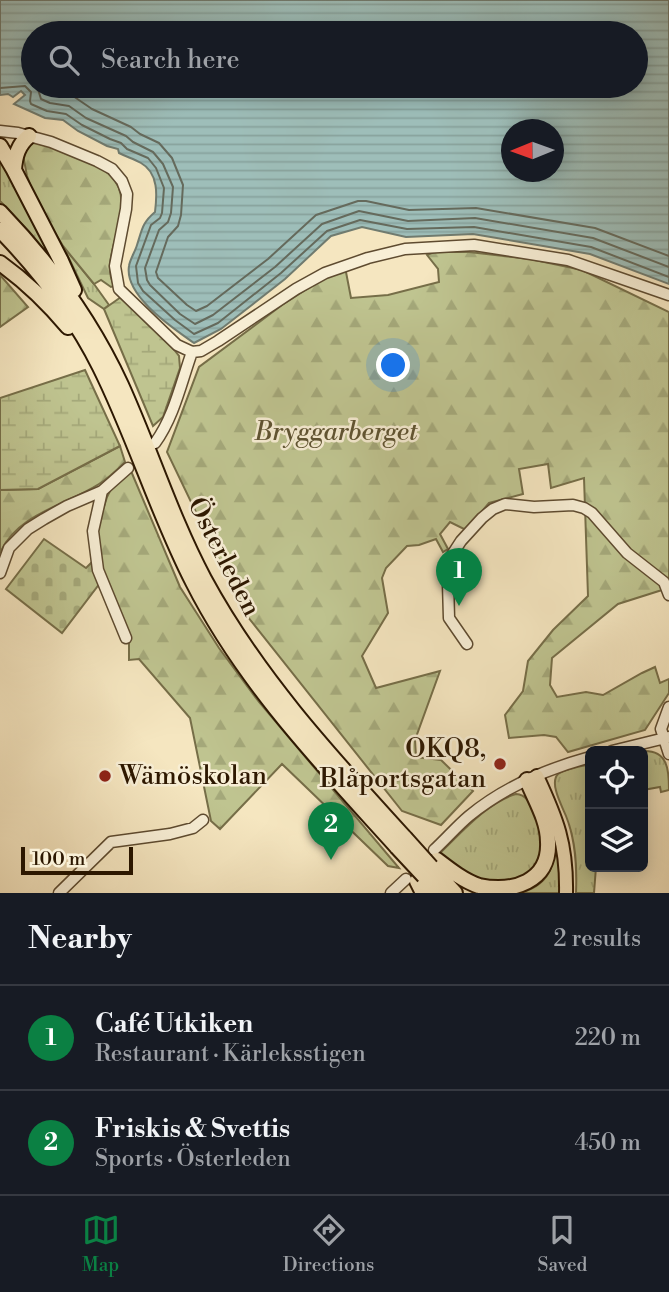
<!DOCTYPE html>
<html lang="en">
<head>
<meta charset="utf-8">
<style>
  :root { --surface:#171b24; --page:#20242c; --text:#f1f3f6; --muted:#9ea1a6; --line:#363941; --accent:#0b8043 }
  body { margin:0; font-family:"Libre Bodoni",serif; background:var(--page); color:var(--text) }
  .controls { position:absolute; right:21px; bottom:21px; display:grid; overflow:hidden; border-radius:10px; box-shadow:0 4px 18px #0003 }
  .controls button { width:63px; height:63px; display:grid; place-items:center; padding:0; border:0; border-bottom:2px solid var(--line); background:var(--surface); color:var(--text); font:35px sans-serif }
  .compass { position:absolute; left:501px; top:119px; width:63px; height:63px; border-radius:50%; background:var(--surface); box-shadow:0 4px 18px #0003; rotate:269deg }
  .scale { position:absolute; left:21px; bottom:18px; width:112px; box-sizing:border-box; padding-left:7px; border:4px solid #2c1700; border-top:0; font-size:19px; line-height:24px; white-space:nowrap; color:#2c1700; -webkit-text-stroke:5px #f8efd6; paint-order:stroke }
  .you { position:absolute; left:394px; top:366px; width:24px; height:24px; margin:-18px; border:5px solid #fff; border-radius:50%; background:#1a73e8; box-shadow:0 0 0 10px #1a73e833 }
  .badge { display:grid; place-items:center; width:46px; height:46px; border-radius:50%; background:var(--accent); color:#fff; font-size:23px; font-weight:700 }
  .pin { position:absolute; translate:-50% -58px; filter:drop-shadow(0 2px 4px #0008) }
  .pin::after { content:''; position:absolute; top:37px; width:24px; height:21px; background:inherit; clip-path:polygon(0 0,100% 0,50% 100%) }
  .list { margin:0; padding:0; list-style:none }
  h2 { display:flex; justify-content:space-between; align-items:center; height:91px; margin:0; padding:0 28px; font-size:30px }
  h2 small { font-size:23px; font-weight:400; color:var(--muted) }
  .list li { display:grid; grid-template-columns:46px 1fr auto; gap:21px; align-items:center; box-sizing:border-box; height:105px; padding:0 28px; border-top:2px solid var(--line) }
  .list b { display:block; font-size:26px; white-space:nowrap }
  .list p { margin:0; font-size:23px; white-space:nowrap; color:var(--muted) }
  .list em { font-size:23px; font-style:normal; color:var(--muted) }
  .icon { flex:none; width:38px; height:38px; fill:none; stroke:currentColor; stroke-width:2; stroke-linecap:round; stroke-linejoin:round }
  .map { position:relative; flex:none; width:669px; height:893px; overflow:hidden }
  .search { position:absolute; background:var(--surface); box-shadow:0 4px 18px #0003; left:21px; right:21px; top:21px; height:77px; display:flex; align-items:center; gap:18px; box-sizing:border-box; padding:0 24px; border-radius:38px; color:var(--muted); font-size:26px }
  .sheet { height:301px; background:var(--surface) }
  nav { display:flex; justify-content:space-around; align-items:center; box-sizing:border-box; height:98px; border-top:2px solid var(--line); background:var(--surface); font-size:19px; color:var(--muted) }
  nav a { display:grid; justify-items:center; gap:4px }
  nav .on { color:var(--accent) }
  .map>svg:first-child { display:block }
  .grass { fill:url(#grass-tufts); stroke:#766e48; stroke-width:2 }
  .forest { fill:url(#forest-firs); stroke:#766e48; stroke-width:2 }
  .wetland { fill:url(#wetland-marsh); stroke:#766e48; stroke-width:2 }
  .cemetery { fill:url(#cemetery-stones); stroke:#766e48; stroke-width:2 }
  .water { fill:url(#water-rules); stroke:#707b6f; stroke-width:2; fill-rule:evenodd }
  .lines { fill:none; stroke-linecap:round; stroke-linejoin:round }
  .shore { stroke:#656a5c; stroke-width:2 }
  .minor-casing { stroke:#5e4b30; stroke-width:13 }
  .major-casing { stroke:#2c1700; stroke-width:16 }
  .highway-casing { stroke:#2c1700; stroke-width:18 }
  .minor { stroke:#f8efd6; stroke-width:10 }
  .major { stroke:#f5e6c0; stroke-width:12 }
  .highway { stroke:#f5e6c0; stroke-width:14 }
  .highway-bridge-casing { stroke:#2c1700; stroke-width:18; stroke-linecap:butt }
  .highway-bridge { stroke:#f5e6c0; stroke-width:14 }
  .poi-dot { fill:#8f2418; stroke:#f8efd6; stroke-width:2.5 }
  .labels { text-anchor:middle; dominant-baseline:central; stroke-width:5; stroke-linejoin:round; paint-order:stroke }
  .park-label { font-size:26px; font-style:italic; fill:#5f5432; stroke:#f8efd6 }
  .street-label { font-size:26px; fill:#2c1700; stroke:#f8efd6 }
  .poi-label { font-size:26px; fill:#2c1700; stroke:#f8efd6; text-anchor:end }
</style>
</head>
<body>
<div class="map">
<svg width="669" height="893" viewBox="0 0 669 893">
  <defs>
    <pattern id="grass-tufts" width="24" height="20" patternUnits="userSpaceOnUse" patternTransform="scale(1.75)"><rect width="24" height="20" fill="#bfc490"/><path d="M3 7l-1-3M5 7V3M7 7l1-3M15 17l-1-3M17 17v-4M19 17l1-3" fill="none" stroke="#a4a87a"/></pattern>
    <pattern id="forest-firs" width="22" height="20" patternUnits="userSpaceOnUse" patternTransform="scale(1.75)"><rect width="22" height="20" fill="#bfc490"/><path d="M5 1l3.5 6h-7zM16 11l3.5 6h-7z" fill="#a4a87a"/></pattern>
    <pattern id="wetland-marsh" width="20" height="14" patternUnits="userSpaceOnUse" patternTransform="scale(1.75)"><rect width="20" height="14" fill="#bfc490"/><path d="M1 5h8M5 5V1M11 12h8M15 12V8" fill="none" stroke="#a4a87a"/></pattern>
    <pattern id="cemetery-stones" width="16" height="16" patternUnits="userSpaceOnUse" patternTransform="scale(1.75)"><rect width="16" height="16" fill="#bfc490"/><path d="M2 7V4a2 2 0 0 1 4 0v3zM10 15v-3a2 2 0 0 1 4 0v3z" fill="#a4a87a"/></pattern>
    <pattern id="water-rules" width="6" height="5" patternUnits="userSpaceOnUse" patternTransform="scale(1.75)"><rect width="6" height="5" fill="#9ebeb9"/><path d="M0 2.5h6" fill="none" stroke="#88a39d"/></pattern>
  </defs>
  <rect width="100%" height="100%" fill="#f5e6c0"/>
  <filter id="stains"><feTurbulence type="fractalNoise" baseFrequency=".00286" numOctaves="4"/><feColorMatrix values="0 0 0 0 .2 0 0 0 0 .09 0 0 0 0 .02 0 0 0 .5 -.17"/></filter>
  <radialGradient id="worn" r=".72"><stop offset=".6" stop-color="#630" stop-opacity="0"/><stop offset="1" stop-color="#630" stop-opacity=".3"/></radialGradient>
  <path class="grass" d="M 0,157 L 55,263 L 32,235 L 0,201 Z
    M 63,246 L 94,284 L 109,305 L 104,309 L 88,298 Z
    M 643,751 C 668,750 669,770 669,790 L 661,792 L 660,787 L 643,790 Z
    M 590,764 L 590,867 L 596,867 L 594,893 L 576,893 C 577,867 576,841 566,816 C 562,806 549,783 558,774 C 564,769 583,766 590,764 Z
    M 516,794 C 527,795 530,803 534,812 C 545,838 548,868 517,880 C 513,881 510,883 507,884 C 504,884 498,883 496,882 C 473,878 457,870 440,853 C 461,833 488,802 516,794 Z
    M 553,830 L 557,834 L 561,893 L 520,893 C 553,884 557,860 553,830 Z"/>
  <path class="forest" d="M 30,141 C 47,141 66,152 81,159 C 91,163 102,167 110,175 C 135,198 112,237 110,264 C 109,272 111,279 114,286 L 111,287 L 101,280 L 94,284 L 63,246 L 37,203 L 27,176 L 23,155 Z
    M 434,252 L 469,252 L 530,259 L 582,270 L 669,312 L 669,586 L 662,590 L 618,604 L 552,658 L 550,685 L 557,697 L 586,692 L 603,695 L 642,673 L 655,667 L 660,683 L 669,679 L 669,693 L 645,730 L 568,752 L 556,737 L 544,735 L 509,738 L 505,715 L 523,691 L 528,661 L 553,630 L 588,596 L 584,478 L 551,488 L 548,464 L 519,469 L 523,494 L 489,503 L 466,530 L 450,522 L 440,534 L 448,549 L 443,552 L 436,539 L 419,545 L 407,546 L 386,568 L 382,578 L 388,613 L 362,656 L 376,688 L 440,671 L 415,740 L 416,757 L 441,760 L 473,791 L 441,825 L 402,811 L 244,612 L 167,452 L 199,367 L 282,305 L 324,278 L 341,272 L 346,272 L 351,298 L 388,295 L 439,282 L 438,269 L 427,255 Z
    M 0,275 L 28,307 L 0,327 Z
    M 120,446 L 125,462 C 117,470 109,478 99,484 C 66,505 17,514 0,553 L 0,490 L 38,489 Z
    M 131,471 L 180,587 L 219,648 L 259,702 L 399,868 L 388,866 L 282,764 L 220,829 L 211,821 L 190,718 L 139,659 L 129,660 L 129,636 L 102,570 L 97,529 L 107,497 L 111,489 Z"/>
  <path class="wetland" d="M 121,297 L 172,347 L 179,356 L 180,368 L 163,417 L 153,426 L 104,309 Z
    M 85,370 L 120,446 L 38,489 L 0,490 L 0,398 Z"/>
  <path class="cemetery" d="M 44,539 L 86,568 L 94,560 L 100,583 L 62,633 L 6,589 Z"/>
  <path class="water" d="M 0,0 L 669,0 L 669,284 L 590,254 L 473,234 L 406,237 L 362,227 L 331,236 L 285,279 L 221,329 L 194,343 C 173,328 124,296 129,266 C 130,259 135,252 137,245 C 142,230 142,223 155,212 C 157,196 159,173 141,163 C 134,159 127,157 119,153 L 118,149 L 107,146 L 78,131 L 63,120 L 45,118 L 14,104 L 25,95 L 21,91 L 13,97 L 8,94 L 0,95 ZM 33,33 L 636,33 L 636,86 L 33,86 ZM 512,130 L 554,130 L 554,172 L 512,172 Z"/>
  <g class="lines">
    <path class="shore" d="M 37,86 L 41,99 L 50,103 L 69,106 L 86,118 L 126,136 L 133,142 L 153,152 L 163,164 L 173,187 L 171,213 L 168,222 L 159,230 L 145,268 L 147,280 L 150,285 L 180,314 L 195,324 L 213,315 L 275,267 L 322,224 L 359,211 L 408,221 L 475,218 L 593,238 L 669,267
      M 49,86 L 52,92 L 73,96 L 92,109 L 131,127 L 140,134 L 159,143 L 172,158 L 183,185 L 181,215 L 178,226 L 168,237 L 156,272 L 158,278 L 187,305 L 196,311 L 207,306 L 268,259 L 316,215 L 358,201 L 366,201 L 409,210 L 476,208 L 595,228 L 669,256
      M 0,88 L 25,86 L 31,92 L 30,101 L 31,104 L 47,111 L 66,114 L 82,125 L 110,139 L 121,143 L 127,149 L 148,158 L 156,168 L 164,188 L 162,213 L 160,218 L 151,225 L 136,266 L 138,283 L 143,291 L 175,320 L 194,334 L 218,323 L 281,273 L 327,231 L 360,220 L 407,229 L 474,227 L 591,247 L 669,277"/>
    <g class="minor-casing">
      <path id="minor" d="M 0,131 L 18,133 L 51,142 L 97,161 L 112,169 L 122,181 L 127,194 L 126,209 L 115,266 L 119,289 L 177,345 L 192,352 L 201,351 L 218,341 L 296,289 L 325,273 L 368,258 L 405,249 L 474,245 L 568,260 L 669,295
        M 155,443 C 174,417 181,383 192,352
        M 102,491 L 93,531 L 98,570 L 126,638
        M 0,573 L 9,548 L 28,529 L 44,519 L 67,506 L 102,491 L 128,468
        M 467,644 L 449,618 L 448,583 L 450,558 L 461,541 L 482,518 L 493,509 L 505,504 L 534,507 L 573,505 L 584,508 L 592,513 L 627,553 L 664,582 L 669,595
        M 669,707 L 661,729 L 669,754
        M 612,751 L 669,737
        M 434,850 C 446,839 457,826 469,816 C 504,787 547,769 590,757
        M 59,893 L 111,842 L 170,834 L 193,828 L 203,820
        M 391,893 L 406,879"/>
    </g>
    <g class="major-casing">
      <path id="major" d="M 537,776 C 557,819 567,844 566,893"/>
    </g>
    <g class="highway-casing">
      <path id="highway" d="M 0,146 L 14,170 L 61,261 L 74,290
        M 14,170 C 15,156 18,145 29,136
        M 0,212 C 49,263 91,320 121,385 C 150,449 171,517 204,579 C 257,677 331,757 405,838
        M 0,230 C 40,271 75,317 100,367 C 135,437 157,512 193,582 C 244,683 322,764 397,847
        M 0,263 C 25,281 48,303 68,327
        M 437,860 C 450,870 464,881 479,886 C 513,893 550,882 548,842 C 548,820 535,800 527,780
        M 431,867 L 455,893
        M 424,876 L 439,893
        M 417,881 L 423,893"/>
    </g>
    <use href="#minor" class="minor"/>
    <use href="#major" class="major"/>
    <use href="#highway" class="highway"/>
    <g class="highway-bridge-casing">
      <path id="highway-bridge" d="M 405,838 L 431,867
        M 397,847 L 424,876"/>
    </g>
    <use href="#highway-bridge" class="highway-bridge"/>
  </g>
  <g class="poi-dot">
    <circle cx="500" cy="764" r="7"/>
    <circle cx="105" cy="776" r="7"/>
  </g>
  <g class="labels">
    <g class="park-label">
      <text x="336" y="432">Bryggarberget</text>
    </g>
    <g class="street-label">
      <text transform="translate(224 557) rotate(63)">Österleden</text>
    </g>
    <g class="poi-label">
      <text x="486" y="749">OKQ8,<tspan x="486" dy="30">Blåportsgatan</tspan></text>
      <text x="119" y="776" text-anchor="start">Wämöskolan</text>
    </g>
  </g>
  <rect width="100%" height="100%" filter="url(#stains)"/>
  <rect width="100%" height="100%" fill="url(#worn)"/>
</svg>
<div class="controls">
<button><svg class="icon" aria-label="locate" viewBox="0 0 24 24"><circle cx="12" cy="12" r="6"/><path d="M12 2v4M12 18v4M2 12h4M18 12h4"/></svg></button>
<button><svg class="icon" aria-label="layers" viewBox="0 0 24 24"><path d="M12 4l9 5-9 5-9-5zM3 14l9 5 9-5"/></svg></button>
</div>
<svg class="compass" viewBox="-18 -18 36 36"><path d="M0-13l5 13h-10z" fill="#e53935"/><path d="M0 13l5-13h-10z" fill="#9ea1a6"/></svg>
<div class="scale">100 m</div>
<div class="you"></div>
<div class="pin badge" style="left:459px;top:606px">1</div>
<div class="pin badge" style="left:331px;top:860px">2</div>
<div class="search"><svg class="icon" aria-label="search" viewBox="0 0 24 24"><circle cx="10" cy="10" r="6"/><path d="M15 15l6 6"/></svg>Search here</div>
</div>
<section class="sheet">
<h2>Nearby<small>2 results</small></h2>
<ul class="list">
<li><span class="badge">1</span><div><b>Café Utkiken</b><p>Restaurant · Kärleksstigen</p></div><em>220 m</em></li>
<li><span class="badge">2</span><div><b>Friskis &amp; Svettis</b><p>Sports · Österleden</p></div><em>450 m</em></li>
</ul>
</section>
<nav>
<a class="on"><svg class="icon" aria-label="map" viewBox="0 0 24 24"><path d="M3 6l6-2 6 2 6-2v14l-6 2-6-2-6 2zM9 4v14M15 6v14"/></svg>Map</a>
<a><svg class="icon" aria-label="directions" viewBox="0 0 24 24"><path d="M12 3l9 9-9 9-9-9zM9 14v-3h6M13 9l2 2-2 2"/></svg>Directions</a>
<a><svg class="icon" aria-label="saved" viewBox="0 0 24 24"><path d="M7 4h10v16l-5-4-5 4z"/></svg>Saved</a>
</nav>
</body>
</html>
